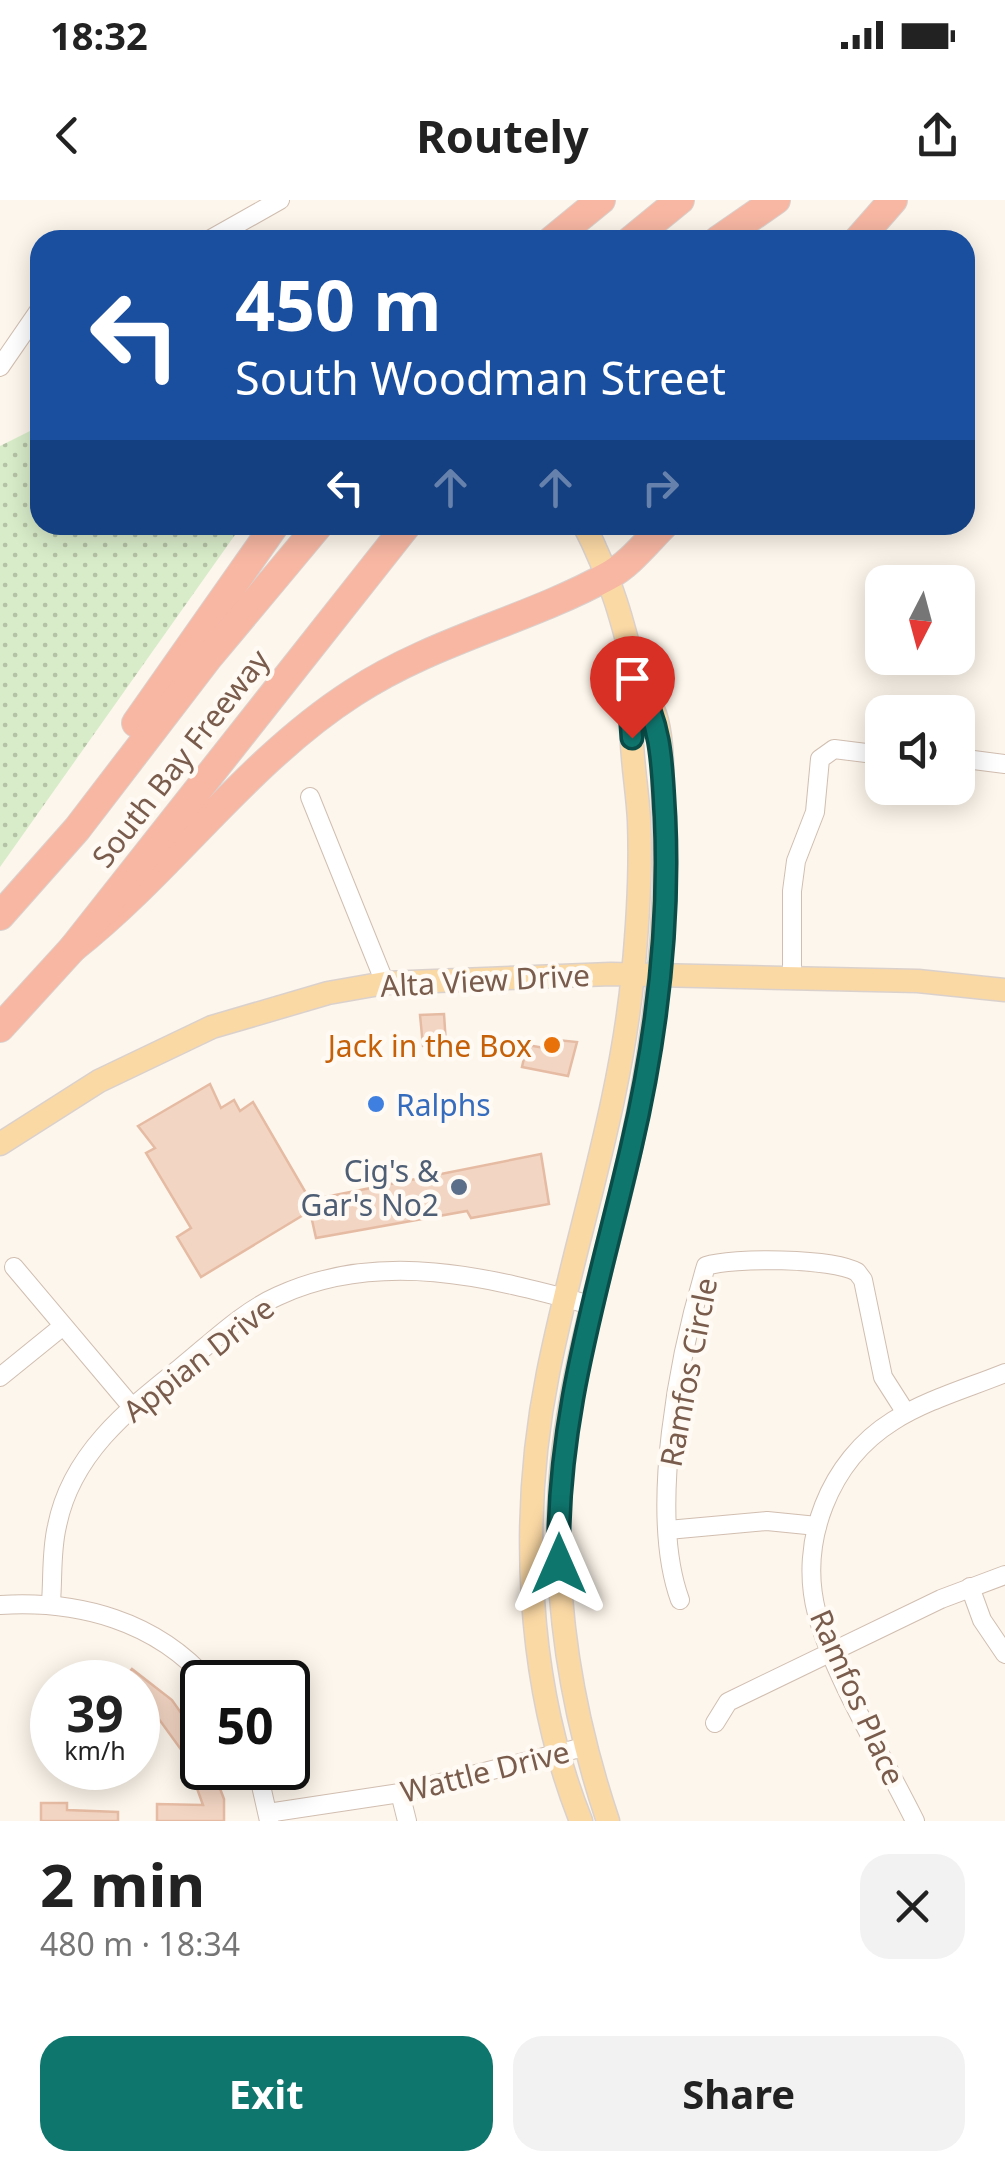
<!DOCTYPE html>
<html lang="en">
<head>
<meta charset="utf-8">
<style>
	body { margin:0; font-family:"Noto Sans",sans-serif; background:#f2f2f2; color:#222; height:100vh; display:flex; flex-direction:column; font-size:38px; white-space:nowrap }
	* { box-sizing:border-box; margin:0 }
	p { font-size:32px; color:#767676 }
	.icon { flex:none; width:55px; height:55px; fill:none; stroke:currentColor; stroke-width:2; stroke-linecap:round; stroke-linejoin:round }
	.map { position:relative; height:1621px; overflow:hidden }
	.side { display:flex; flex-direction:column; background:#fff; flex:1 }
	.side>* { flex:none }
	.guide { position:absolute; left:30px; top:30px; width:945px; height:305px; border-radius:30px; box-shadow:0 5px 25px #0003; background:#1a4fa0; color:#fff; overflow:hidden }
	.needle { width:65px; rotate:186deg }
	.fabs { position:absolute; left:865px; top:365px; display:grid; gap:20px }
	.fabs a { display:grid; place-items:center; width:110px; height:110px; border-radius:20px; background:#fff; box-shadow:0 5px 25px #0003; font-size:50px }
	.speed { position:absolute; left:30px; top:1460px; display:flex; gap:20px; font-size:50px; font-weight:700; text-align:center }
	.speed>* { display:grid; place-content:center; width:130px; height:130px; border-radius:50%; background:#fff; box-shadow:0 5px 25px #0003; line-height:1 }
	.speed small { font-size:25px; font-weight:400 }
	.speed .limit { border:5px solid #111; border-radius:15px; background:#fff; color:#111 }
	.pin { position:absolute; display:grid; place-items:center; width:85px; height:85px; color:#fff; margin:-102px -42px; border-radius:50% 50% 50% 0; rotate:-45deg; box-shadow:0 0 10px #0007 }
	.pin .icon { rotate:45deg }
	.me { position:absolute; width:110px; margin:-55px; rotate:0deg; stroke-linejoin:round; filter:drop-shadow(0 0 8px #0008) }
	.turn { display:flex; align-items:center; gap:35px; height:210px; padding:0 40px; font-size:45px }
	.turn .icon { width:130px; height:130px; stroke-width:2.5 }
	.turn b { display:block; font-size:70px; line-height:85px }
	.lanes { display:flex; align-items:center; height:95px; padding:0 40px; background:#0003; justify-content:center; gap:50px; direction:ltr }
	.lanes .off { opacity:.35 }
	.round { display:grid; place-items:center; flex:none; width:105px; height:105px; border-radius:30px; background:#f2f2f2 }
	.headline { display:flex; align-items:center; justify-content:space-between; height:170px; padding:0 40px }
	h1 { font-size:60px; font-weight:700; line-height:75px }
	.action { display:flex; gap:20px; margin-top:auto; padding:20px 40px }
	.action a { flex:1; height:115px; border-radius:30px; background:#0f766e; color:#fff; font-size:40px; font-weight:700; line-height:115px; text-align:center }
	.action a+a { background:#f2f2f2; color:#222 }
	.status { display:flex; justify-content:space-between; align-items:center; height:70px; padding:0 50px; background:#fff; direction:ltr }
	.status svg { height:28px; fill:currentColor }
	header { display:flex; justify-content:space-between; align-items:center; height:130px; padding:0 40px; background:#fff; font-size:45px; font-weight:700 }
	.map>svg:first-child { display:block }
</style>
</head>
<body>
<div class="status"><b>18:32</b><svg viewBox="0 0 49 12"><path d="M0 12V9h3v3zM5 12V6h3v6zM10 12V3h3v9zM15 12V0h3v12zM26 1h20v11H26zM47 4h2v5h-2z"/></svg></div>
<header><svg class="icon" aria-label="back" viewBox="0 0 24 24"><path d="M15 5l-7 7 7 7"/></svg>Routely<svg class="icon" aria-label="share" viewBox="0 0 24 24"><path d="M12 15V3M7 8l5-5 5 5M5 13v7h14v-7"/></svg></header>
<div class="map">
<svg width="1005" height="1621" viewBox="0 0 1005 1621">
	<defs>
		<pattern id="grass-dots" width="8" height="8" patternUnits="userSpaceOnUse" patternTransform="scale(2.5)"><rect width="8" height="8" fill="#d8ecc9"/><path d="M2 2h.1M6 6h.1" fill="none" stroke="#b4c2a5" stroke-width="1.8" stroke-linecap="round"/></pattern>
	</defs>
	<rect width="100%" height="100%" fill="#fdf6ec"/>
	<path fill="url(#grass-dots)" d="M40 226V325H242L0 667V246Z"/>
	<g fill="#f3d5c3" stroke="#e6bba3" stroke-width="2.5">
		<path d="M444 814 446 844 423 846 420 815Z"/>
		<path d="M557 840 577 842 568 876 522 867 527 845 550 849Z"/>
		<path d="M210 884 221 908 234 900 240 911 253 902 310 1000 541 954 549 1004 471 1018 467 1011 316 1038 310 1011 201 1077 177 1037 191 1028 146 953 155 948 138 926Z"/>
		<path d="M132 1469 172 1500 202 1543V1568H212L224 1599V1621H157V1604L203 1605 185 1555 156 1515 138 1500V1482H121Z"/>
		<path d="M41 1603H67V1610L118 1612V1621H41Z"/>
	</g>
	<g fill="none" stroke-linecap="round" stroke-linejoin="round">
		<g stroke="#d1beb0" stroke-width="20">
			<g id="minor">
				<path d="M209 40 280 0"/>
				<path d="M0 167 40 109"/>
				<path d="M958 558 1005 564"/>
				<path d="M310 597 385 783"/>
				<path d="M792 779V691L796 661 815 612 820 559 834 549 882 555"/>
				<path d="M14 1067 132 1207"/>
				<path d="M0 1177 63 1126"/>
				<path d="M668 1330 767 1321 817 1326"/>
				<path d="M970 1387 982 1420 1005 1454"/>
				<path d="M680 1400C648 1312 679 1154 706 1066 732 1057 833 1058 857 1072L863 1080 883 1177 906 1213"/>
				<path d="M51 1402C53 1377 51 1351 57 1326 71 1255 126 1211 180 1168 211 1143 242 1112 278 1096 380 1049 489 1077 591 1105"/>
				<path d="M0 1405C79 1400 156 1421 209 1482"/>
				<path d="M715 1523 728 1502 941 1399 1005 1375"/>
				<path d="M257 1568 269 1621"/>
				<path d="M400 1593 407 1621"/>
				<path d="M268 1613 400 1593 584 1547"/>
				<path d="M915 1621C886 1562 833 1475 817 1414 798 1342 829 1261 893 1221 926 1200 968 1188 1005 1173"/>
			</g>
		</g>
		<g stroke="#dad1cd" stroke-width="25">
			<g id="major">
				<path d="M584 325C611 377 624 425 637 481 640 493 651 502 655 514 663 538 662 571 663 596 670 725 654 852 624 978 600 1081 567 1181 560 1287 553 1401 572 1514 608 1621"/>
				<path d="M0 944 99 881 212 827 328 793 385 783 611 774 918 781 1005 790"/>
				<path d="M581 1621C526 1484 519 1317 548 1173 575 1038 620 910 633 773 638 722 641 672 639 621 637 576 624 529 638 486"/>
			</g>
		</g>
		<g stroke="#dad1cd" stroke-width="30">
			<g id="highway">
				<path d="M552 40 601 0"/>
				<path d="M631 40 680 0"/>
				<path d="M718 40 776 0"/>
				<path d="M858 40 893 0"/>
				<path d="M136 523 275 325"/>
				<path d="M0 716 77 629 208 458 319 325"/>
				<path d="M73 748C172 670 246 562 353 493 434 440 526 421 608 376 629 365 647 342 664 325"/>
				<path d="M0 828 73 748 407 325"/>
			</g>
		</g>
		<use href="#minor" stroke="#fff" stroke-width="18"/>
		<use href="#major" stroke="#fbd9a5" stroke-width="22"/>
		<use href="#highway" stroke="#f7b7a3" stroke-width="28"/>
	</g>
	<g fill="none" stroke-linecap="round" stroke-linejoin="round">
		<g stroke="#0a4d48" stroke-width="25">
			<path id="route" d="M559 1364C555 1219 599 1087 631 948 656 841 670 728 665 617 662 571 663 526 638 486L630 512 632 538"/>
		</g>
		<use href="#route" stroke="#0f766e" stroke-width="18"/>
	</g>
	<circle fill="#e8710a" stroke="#fffaf3" stroke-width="4" cx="552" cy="845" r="10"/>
	<circle fill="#3f7fe0" stroke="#fffaf3" stroke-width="4" cx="376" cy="904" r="10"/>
	<circle fill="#5c6f8a" stroke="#fffaf3" stroke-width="4" cx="459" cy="987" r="10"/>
	<g text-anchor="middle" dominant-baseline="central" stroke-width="9" stroke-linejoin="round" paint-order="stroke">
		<g font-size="30" fill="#7a5c4d" stroke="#fffaf3">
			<text transform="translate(180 558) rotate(-52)">South Bay Freeway</text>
			<text transform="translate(485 780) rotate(-3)">Alta View Drive</text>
			<text transform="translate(198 1159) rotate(-38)">Appian Drive</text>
			<text transform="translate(688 1172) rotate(-79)">Ramfos Circle</text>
			<text transform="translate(858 1497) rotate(66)">Ramfos Place</text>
			<text transform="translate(485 1571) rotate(-14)">Wattle Drive</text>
		</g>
		<g font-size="30" fill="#c56008" stroke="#fffaf3" text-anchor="end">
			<text x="532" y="845">Jack in the Box</text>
		</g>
		<g font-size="30" fill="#366cbe" stroke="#fffaf3" text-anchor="start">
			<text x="396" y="904">Ralphs</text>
		</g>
		<g font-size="30" fill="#4e5e75" stroke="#fffaf3" text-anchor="end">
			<text x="439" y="970">Cig's &amp;<tspan x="439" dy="34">Gar's No2</tspan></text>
		</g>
	</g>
</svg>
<div class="fabs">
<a><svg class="needle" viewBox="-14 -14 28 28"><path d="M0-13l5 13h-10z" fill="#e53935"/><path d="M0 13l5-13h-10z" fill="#767676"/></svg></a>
<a><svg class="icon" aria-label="sound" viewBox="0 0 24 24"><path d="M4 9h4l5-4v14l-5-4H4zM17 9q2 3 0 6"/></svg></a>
</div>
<div class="speed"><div>39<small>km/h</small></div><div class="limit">50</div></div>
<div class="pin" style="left:632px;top:538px;background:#d93025"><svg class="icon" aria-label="arrive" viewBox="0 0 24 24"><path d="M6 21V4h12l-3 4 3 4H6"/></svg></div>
<svg class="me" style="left:559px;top:1364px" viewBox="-20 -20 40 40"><path d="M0-17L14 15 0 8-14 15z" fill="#0f766e" stroke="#fff" stroke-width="4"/></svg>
<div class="guide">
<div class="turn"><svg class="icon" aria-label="left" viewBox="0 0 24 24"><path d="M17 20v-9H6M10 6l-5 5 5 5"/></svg><div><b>450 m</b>South Woodman Street</div></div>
<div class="lanes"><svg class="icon" aria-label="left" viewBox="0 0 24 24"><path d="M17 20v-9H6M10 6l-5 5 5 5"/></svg><svg class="icon off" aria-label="ahead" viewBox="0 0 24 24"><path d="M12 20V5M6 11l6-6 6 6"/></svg><svg class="icon off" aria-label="ahead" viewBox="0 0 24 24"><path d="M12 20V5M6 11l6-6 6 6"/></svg><svg class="icon off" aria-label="right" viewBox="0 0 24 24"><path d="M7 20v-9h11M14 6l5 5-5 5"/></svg></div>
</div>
</div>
<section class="side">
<div class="headline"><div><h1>2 min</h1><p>480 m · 18:34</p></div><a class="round"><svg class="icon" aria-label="close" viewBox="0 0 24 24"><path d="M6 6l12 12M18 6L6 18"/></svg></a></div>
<div class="action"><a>Exit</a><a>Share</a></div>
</section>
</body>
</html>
